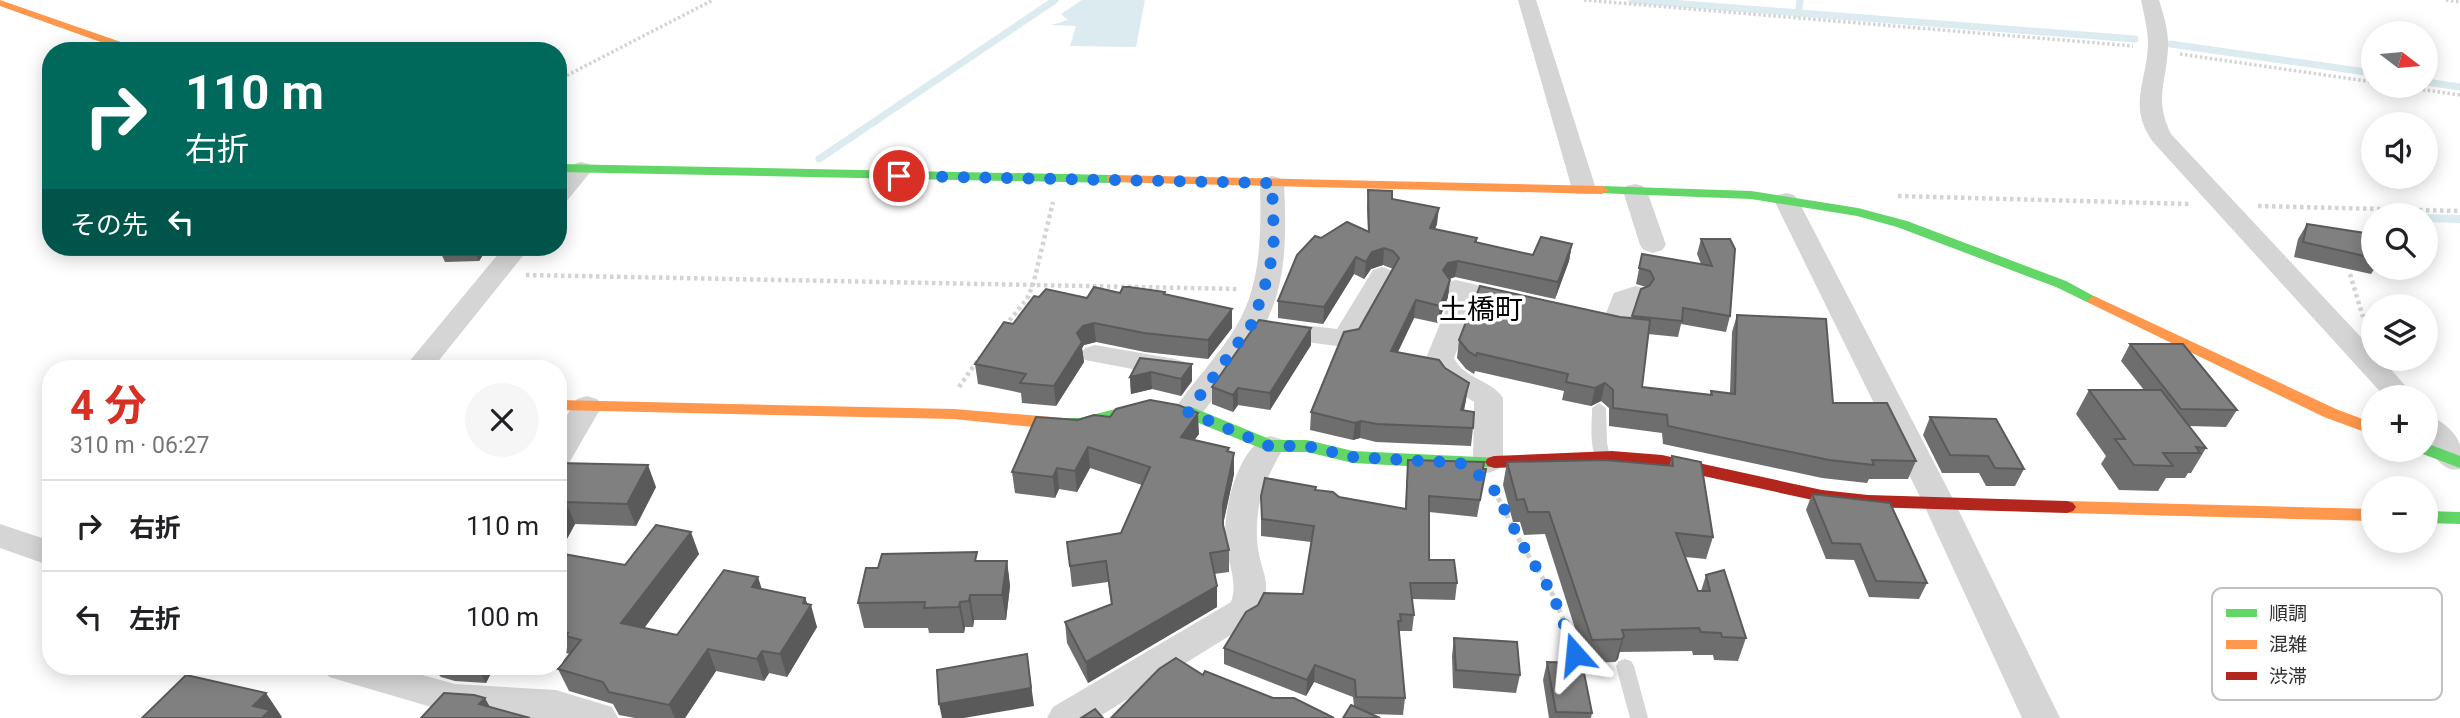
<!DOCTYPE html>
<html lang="ja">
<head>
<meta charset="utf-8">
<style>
	body { margin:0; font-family:Roboto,"Noto Sans JP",sans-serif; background:#f6f6f6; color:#202124; height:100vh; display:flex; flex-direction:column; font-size:26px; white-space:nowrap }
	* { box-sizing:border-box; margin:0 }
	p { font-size:23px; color:#757577 }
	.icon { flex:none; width:38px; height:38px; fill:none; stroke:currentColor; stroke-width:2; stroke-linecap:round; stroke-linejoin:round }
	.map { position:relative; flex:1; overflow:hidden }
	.sheet { position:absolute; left:42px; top:360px; width:525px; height:315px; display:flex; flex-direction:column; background:#fff; border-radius:28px; box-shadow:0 4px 18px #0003 }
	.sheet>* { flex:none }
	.hud { position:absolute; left:42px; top:42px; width:525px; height:214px; border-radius:28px; box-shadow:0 4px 18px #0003; background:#00695c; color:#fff; overflow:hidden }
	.needle { width:46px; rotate:106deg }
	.controls { position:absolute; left:2361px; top:21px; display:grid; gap:14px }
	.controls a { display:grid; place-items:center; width:77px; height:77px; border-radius:50%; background:#fff; box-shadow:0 4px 18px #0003; font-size:35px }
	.pin { position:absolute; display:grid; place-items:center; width:60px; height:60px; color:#fff; margin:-30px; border:4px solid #fff; border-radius:50%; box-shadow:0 2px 7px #0007 }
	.me { position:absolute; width:77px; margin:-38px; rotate:342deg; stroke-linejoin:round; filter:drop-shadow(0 0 5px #0008) }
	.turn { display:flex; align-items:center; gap:24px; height:147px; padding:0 28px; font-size:32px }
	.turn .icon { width:91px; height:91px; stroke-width:2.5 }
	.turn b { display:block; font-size:49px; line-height:60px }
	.then { display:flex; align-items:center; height:66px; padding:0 28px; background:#0003; gap:14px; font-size:26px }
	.round { display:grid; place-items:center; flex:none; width:74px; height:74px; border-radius:37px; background:#f6f6f6 }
	.headline { display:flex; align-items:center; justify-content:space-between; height:119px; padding:0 28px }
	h1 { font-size:42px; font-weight:700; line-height:52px; color:#d93025 }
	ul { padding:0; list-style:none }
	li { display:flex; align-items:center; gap:21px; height:91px; padding:0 28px; border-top:2px solid #e0e0e0 }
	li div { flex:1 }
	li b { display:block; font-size:26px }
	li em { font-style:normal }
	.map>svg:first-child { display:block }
</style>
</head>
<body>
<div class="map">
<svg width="2460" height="718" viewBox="0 0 2460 718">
	<rect width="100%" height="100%" fill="#fff"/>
	<path fill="#dbebf0" d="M1082 0H1145L1136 47 1070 46 1076 26 1051 25 1068 20 1061 14Z"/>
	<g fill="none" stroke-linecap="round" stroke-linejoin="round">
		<g stroke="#dbebf0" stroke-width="7">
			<path d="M1632 0 2135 39"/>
			<path d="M1798 14 1800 0"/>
			<path d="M2170 44 2373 73"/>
			<path d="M2426 82 2460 87"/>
			<path d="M819 159 1055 0"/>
		</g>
		<path stroke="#dbebf0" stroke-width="8" d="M2426 218 2460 219"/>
		<g stroke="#d4d4d4" stroke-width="3.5" stroke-dasharray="2.5 2.5" stroke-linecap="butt">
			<path d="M1584 0 2133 46"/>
			<path d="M2446 0 2460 2"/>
			<path d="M2180 54 2373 82"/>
			<path d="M558 80 713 0"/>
			<path d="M2398 86 2460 95"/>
		</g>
		<g stroke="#d4d4d4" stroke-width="4.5" stroke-dasharray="3.5 3.5" stroke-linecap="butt">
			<path d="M1898 196 2190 204"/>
			<path d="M2258 206 2460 211"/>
			<path d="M2350 274 2363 317"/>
			<path d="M526 275 1238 289"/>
			<path d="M1005 326 1027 299 1033 285 1053 202"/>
			<path d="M959 387 980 357"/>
		</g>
		<path stroke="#d4d4d4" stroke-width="5" stroke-dasharray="4.5 4.5" stroke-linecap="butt" d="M1494 490 1522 545 1553 595 1569 633 1579 667"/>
		<g fill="#d5d5d5" fill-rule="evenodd">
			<path d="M1599 403 1606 408 1607 443 1610 457 1607 461H1597C1589 445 1592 425 1592 408Z"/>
			<path d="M1625 659 1631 661 1634 666 1648 718H1630L1616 666 1619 661Z"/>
		</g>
		<g fill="#d5d5d5" fill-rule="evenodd">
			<path d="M1518 0H1536L1596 189 1592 194H1576L1572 189Z"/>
			<path d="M2141 0H2159C2164 16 2169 32 2168 49 2166 84 2154 99 2171 134L2373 350V359H2382L2415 397H2385L2153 142C2127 105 2147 83 2148 44 2148 29 2144 15 2141 0Z"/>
			<path d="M581 162 589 164 593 169 566 202 558 204C558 186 560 167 581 162Z"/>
			<path d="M1272 176 1280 178 1284 183C1286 231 1288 282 1264 326 1246 358 1220 389 1198 419L1188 422 1178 419 1173 412C1192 382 1219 356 1237 325 1262 282 1261 231 1260 183L1264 178Z"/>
			<path d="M1635 184 1643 186 1647 191 1666 245 1662 250 1653 253 1644 250 1640 245 1623 191 1627 186Z"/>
			<path d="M1786 193 1794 195 1798 200 1955 503 2060 718H2022L1923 503 1774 200 1778 195Z"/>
			<path d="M504 247H530L432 369H403Z"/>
			<path d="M1382 267 1391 270 1395 275 1355 345 1345 347 1275 338 1265 336 1261 330 1265 324 1275 322 1337 329 1373 270Z"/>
			<path d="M1456 280 1524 296 1528 302 1524 308 1515 310 1476 301 1454 358C1464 379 1492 380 1503 398V462L1499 469 1488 473 1477 469 1473 462 1474 402 1444 383 1426 358 1452 295 1447 294 1443 288 1447 282Z"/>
			<path d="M1635 286 1644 288 1648 294 1644 300 1635 303 1627 330C1611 334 1595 328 1579 324L1576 318 1579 312 1589 310 1606 313 1614 293Z"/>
			<path d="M1095 345 1175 359 1185 362 1189 368 1185 374 1175 377 1085 360 1081 354 1085 348Z"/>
			<path d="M587 396 597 399 602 406 569 463 558 466V430L577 399Z"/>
			<path d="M2426 414C2438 418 2456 431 2460 445 2460 452 2460 462 2460 469 2444 473 2433 456 2427 443 2423 436 2425 421 2426 414Z"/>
			<path d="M1270 436 1281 439 1285 446C1267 475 1255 502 1257 538 1259 577 1278 580 1255 620L1097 718H1047L1053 707 1231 602C1239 580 1226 560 1225 538 1224 508 1238 445 1270 436Z"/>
			<path d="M0 524 51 541V566L0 548Z"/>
			<path d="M324 667H393L455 684 556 690 612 707 618 718H521L455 714 329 677Z"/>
		</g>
		<g fill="#63d668" fill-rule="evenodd">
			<path d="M558 164 1112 175 1119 179 1112 183 558 172Z"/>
			<path d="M1602 186 1751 191 1858 208 1907 221 2066 281 2101 300 2094 304 2089 303 2056 287 1897 227 1857 216 1751 199 1597 193V187Z"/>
			<path d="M1151 400 1194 408 1272 440H1307L1353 451 1500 458 1503 462 1500 466 1460 469 1353 463 1307 452H1270L1184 417 1151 410 1080 430H1064L1056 424 1064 418H1080Z"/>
			<path d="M2426 443 2460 456V468L2420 453 2418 450H2426Z"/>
			<path d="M2426 511 2460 512V524L2426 523Z"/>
		</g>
		<g fill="#ff974d" fill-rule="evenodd">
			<path d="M0 0 141 49 143 51H126L0 6Z"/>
			<path d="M1112 175 1602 186 1609 190 1602 194 1107 182V176Z"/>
			<path d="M2094 296 2336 409 2373 423V435L2324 417 2089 303 2087 300Z"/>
			<path d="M558 400 954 409 1064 418 1072 424 1064 430 954 419 558 410Z"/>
			<path d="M2067 501 2373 509V521L2067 513 2061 511 2058 507 2061 503Z"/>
		</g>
		<path fill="#b3261e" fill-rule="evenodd" d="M1612 451 1662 455 1822 490 1868 495 2067 501 2073 503 2076 507 2073 511 2067 513 1868 507 1822 502 1662 467 1612 463 1494 468 1488 466 1485 462 1488 458 1494 456Z"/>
	</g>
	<g fill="#6e6e6e">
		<path d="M1368 190 1392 199 1437 224 1435 229 1477 238V243L1533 255 1572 244 1569 261 1555 299 1455 277 1450 279 1448 297 1438 323 1414 318 1398 352 1466 400 1464 411 1473 428 1471 446 1376 442 1360 438 1353 440 1310 430 1311 412 1393 269 1383 265 1371 269 1364 279 1354 274 1323 324 1278 318V301L1368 232 1367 207Z"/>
		<path d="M2307 224 2373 237V268H2375L2371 274 2294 257 2298 239Z"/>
		<path d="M1701 239 1730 316 1726 332 1681 324 1678 337 1648 334 1642 387 1710 395 1711 391 1730 393 1732 332 1737 315 1833 403 1916 461 1908 479H1869L1867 483 1822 478 1663 444 1662 433 1609 426V408L1601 401 1591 406 1562 400 1564 391 1475 371 1474 374 1466 369 1457 358 1459 340 1620 317 1632 318 1641 289 1646 287 1636 284 1642 254 1701 264 1697 254Z"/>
		<path d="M438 247H488L479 261 445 262Z"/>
		<path d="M1120 293 1165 294 1232 309V328L1208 359 1145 352 1096 342 1084 345 1082 348 1084 362 1056 406 1022 403 1021 393 978 384 975 364 1039 297 1087 298Z"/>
		<path d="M1311 328V345L1270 410 1238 405 1233 412 1212 404V387Z"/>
		<path d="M2130 344 2237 410 2226 427 2189 426 2206 448 2191 473H2188L2185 478H2166L2158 491 2119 490 2101 464 2106 456 2076 414 2089 390H2144L2121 361Z"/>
		<path d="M1140 358 1192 381 1181 396 1152 389 1131 394 1130 377Z"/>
		<path d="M1110 417 1199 434 1194 440 1234 453V474L1223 523 1229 550V572L1214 574 1217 607 1088 683 1067 643 1065 622 1111 604 1108 582 1072 587 1067 542 1121 533 1142 485 1090 468 1077 492 1059 489 1055 498 1015 493 1012 472 1078 420Z"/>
		<path d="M1930 417 2024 469 2015 486H1986L1979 473H1942L1923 435Z"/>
		<path d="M1672 456 1713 537 1706 559 1685 557 1698 591H1701L1706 575 1746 638 1738 661 1714 660 1713 655H1693L1692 651 1619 652 1618 659 1615 662 1586 663 1545 534 1524 535 1520 522H1513L1503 485 1507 462 1669 466Z"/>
		<path d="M1408 460 1483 485 1477 517 1429 512V560L1457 583 1455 600 1412 599 1414 615 1412 631H1400L1399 636 1405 698 1403 715 1371 714 1354 706 1353 697 1314 682 1306 696 1224 664V648L1303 594 1311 542 1261 536V496L1316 490 1339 497 1405 509Z"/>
		<path d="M558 463 656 487 636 526 575 524 559 554 625 565 699 554 644 628 677 635 762 589 805 598 817 627 787 677 769 673 764 681 716 671 685 718H635L619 715 613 704 569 691 558 669 570 654 558 651Z"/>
		<path d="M1812 494 1927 583 1919 599 1869 597 1854 560 1826 559 1806 510Z"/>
		<path d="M978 561H1007L1010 586 1006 620H974L973 627H965L964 633H929L928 628H864L858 603Z"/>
		<path d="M1454 638 1520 675 1516 693 1453 688 1452 656Z"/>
		<path d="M1547 662 1592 713 1591 718H1549L1543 680Z"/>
		<path d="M402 667H503L498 675H490L486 683 455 681 441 677 439 675 436 674 433 669H411Z"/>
	</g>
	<g fill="#5a5a5a">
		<path d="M1439 208 1437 224 1428 245 1430 228Z"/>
		<path d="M1572 244 1569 261 1555 299 1558 282Z"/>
		<path d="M473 247H488L479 261Z"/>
		<path d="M1384 248 1383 265 1371 269 1364 279 1366 262 1372 252Z"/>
		<path d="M1356 257 1354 274 1323 324 1324 307Z"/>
		<path d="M1458 261 1455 277 1446 279 1443 270 1448 263Z"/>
		<path d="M1450 280 1448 297 1438 323 1440 306Z"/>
		<path d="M1416 300 1414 318 1390 368 1391 351Z"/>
		<path d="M1232 309V328L1208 359V340Z"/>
		<path d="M1094 323 1096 342 1084 345 1082 348 1084 362 1056 406 1054 386 1077 333 1083 326Z"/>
		<path d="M1311 328V345L1270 410V393Z"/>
		<path d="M1192 364V381L1181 396V379Z"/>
		<path d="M1151 372 1152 389 1131 394 1130 377Z"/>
		<path d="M1469 383 1466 400 1459 428 1461 410Z"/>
		<path d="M1605 383 1601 401 1591 406 1595 388Z"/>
		<path d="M1238 388V405L1233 412V395Z"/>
		<path d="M1198 413 1199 434 1181 458V437Z"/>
		<path d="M1361 421 1360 438 1353 440 1355 423Z"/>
		<path d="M1088 447 1090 468 1077 492 1075 471Z"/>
		<path d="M1234 453V474L1223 525V504Z"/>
		<path d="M648 465 656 487 636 526 627 504Z"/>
		<path d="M1057 468 1059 489 1055 498 1053 477Z"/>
		<path d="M566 502 575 524 558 555V515Z"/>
		<path d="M691 532 699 554 631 646 621 623Z"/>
		<path d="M1007 561 1010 586 1006 620 1002 595Z"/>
		<path d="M758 577 765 599 752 587Z"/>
		<path d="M1217 586V607L1088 683 1086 662Z"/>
		<path d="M970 595 974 620 973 627 969 601Z"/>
		<path d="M805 598 809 608 811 605 817 627 787 677 780 654Z"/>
		<path d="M960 602 965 627 964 633 959 607Z"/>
		<path d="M1624 636 1618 659 1615 662 1622 639Z"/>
		<path d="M708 649 716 671 685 718H675L669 705Z"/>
		<path d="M762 651 769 673 764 681 757 659Z"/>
		<path d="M1027 654 1034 706 964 718H942L939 704Z"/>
		<path d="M1315 665 1314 682 1306 696 1307 680Z"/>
		<path d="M477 667H486L490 675 486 683Z"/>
		<path d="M494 667H503L498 675Z"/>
		<path d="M266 693 282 717 281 718H261L253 706Z"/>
		<path d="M485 698 496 718 479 704Z"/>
	</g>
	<g fill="#808080" stroke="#5a5a5a" stroke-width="2">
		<path d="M1368 190 1392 191V199L1439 208 1430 228 1477 238 1475 242 1533 255 1541 237 1572 244 1558 282 1458 261 1448 263 1443 270 1450 280 1440 306 1416 300 1391 351 1439 360 1445 368 1469 383 1461 410 1474 412 1473 428 1377 424 1361 421 1355 423 1311 412 1344 332 1359 329 1399 258 1393 251 1384 248 1372 252 1366 262 1356 257 1324 307 1278 301 1297 255 1315 236 1321 238 1347 222 1369 232Z"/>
		<path d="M2307 224 2371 234 2373 237V258L2303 242Z"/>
		<path d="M1701 239H1730L1735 249 1730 316 1683 308 1682 321 1632 316 1641 289 1649 286 1654 279 1650 271 1639 268 1642 254 1712 266Z"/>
		<path d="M1480 286 1620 317 1650 320 1642 387 1712 395 1711 391 1735 394 1737 315 1826 319 1833 403H1887L1916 461 1872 460 1874 465 1829 460 1668 426 1667 415 1613 408V390L1605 383 1595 388 1566 382 1568 374 1477 353 1476 356 1468 351 1459 340Z"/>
		<path d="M1094 287 1120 293 1123 287H1129L1165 292 1164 294 1232 309 1208 340 1144 333 1094 323 1083 326 1077 333 1082 342 1054 386 1020 383 1026 374 975 364 1004 322 1013 324 1034 296 1039 297 1046 289 1087 298Z"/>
		<path d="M1259 320 1311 328 1270 393 1238 388 1233 395 1212 387Z"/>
		<path d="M2130 344H2183L2237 410 2181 409Z"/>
		<path d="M1140 358 1192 364 1181 379 1151 372 1130 377Z"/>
		<path d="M2089 390H2161L2206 448 2196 447 2200 453H2163L2173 466 2134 465 2115 439H2125Z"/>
		<path d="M1150 400 1178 405 1198 413 1181 437 1229 448 1227 451 1234 453 1223 504V525L1229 550 1210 553 1217 586 1086 662 1065 622 1112 604 1106 561 1070 566 1067 542 1121 533 1150 467 1088 447 1075 471 1057 468 1053 477 1012 472 1036 417 1078 420 1094 415 1110 417 1116 409Z"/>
		<path d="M1930 417 1996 419 2024 469 1995 468 1988 456 1950 455Z"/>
		<path d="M1672 456 1701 462 1713 537 1676 533 1698 591H1710L1706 575 1724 570 1746 638 1722 637 1721 633 1701 632 1699 628 1622 630 1624 636 1622 639 1592 640 1549 512H1528L1524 499 1517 500 1507 462 1605 460 1673 466Z"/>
		<path d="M1408 460 1484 462 1483 469H1486L1480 500 1429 496V560H1454L1457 583H1410L1414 615 1400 614 1401 621H1398L1405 698 1356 697 1355 680 1315 665 1307 680 1224 648 1246 612 1258 605 1264 593 1303 594 1314 526 1262 519 1261 496 1265 478 1316 487 1315 490 1333 492 1339 497 1406 509Z"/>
		<path d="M558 463 648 465 627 504 566 502 558 515Z"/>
		<path d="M1812 494 1890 503 1927 583 1876 581 1860 544 1832 543Z"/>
		<path d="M656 525 691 532 621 623 677 635 724 570 758 577 752 587 805 598 803 603 811 605 780 654 762 651 757 659 708 649 669 705 609 692 603 682 558 669 581 640 566 636 568 633 558 631V553L625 565Z"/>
		<path d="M977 552 975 561H1007L1002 595H970L969 601 960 602 959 607 924 608 925 602 858 603 866 568H878L882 554Z"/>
		<path d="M1454 638 1517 642 1520 675 1456 670Z"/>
		<path d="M1027 654 1031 688 939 704 937 670Z"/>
		<path d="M1176 658 1203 675 1205 671 1273 698H1294L1334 718H1111L1159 669Z"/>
		<path d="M1547 662 1582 663 1592 713 1556 712Z"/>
		<path d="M186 675 266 693 253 706 270 710 263 717 265 718H142Z"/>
		<path d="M444 693 474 695 485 698 479 704 530 718H421Z"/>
		<path d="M1351 705 1380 718H1343Z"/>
		<path d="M1095 709 1103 718H1081Z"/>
	</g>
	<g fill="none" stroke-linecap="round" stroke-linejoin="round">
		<path stroke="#1a73e8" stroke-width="12" stroke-dasharray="0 21.6" d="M899 176 1272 183 1274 239 1270 267 1262 296 1251 325 1188 412 1269 446H1307L1353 457 1460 463 1480 476 1495 491 1522 544 1553 595 1575 654"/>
	</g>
	<g text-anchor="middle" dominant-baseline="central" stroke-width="7" stroke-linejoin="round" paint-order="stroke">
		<g font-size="28" fill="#000" stroke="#fff">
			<text x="1481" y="309">土橋町</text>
		</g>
	</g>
	<rect x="2212" y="588" width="230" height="112" rx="10" fill="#fff" stroke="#c1c1c1" stroke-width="2"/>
	<rect x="2226" y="609" width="31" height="8" fill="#63d668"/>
	<rect x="2226" y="640" width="31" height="9" fill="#ff974d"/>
	<rect x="2226" y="672" width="31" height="8" fill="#b3261e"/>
	<g font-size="19" fill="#313131">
		<text x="2269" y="620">順調</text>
		<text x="2269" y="651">混雑</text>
		<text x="2269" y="683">渋滞</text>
	</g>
</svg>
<div class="controls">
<a><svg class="needle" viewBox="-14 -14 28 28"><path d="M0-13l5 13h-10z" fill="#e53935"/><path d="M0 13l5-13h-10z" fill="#757577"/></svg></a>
<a><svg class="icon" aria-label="sound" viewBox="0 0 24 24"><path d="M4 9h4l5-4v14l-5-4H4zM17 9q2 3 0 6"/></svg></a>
<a><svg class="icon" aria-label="search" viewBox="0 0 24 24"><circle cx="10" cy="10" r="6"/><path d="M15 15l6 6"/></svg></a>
<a><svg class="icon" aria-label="layers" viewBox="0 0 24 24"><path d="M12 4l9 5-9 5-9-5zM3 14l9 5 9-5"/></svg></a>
<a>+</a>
<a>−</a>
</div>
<div class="pin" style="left:899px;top:176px;background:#d93025"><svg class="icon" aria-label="arrive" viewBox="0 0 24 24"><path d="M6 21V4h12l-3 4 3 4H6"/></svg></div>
<svg class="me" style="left:1575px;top:654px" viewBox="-20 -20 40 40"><path d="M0-17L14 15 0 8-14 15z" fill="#1a73e8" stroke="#fff" stroke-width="4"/></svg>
<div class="hud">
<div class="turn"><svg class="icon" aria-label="right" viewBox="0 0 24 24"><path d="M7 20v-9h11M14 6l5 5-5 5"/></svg><div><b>110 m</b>右折</div></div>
<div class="then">その先<svg class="icon" aria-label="left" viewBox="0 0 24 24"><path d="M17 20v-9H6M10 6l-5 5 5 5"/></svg></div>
</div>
<section class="sheet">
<div class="headline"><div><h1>4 分</h1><p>310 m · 06:27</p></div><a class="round"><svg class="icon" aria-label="close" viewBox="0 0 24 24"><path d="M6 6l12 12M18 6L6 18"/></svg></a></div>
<ul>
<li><svg class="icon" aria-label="right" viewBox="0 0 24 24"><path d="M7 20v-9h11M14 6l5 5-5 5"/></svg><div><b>右折</b></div><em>110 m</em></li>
<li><svg class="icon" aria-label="left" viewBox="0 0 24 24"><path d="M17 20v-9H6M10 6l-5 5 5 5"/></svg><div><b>左折</b></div><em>100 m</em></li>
</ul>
</section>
</div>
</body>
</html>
